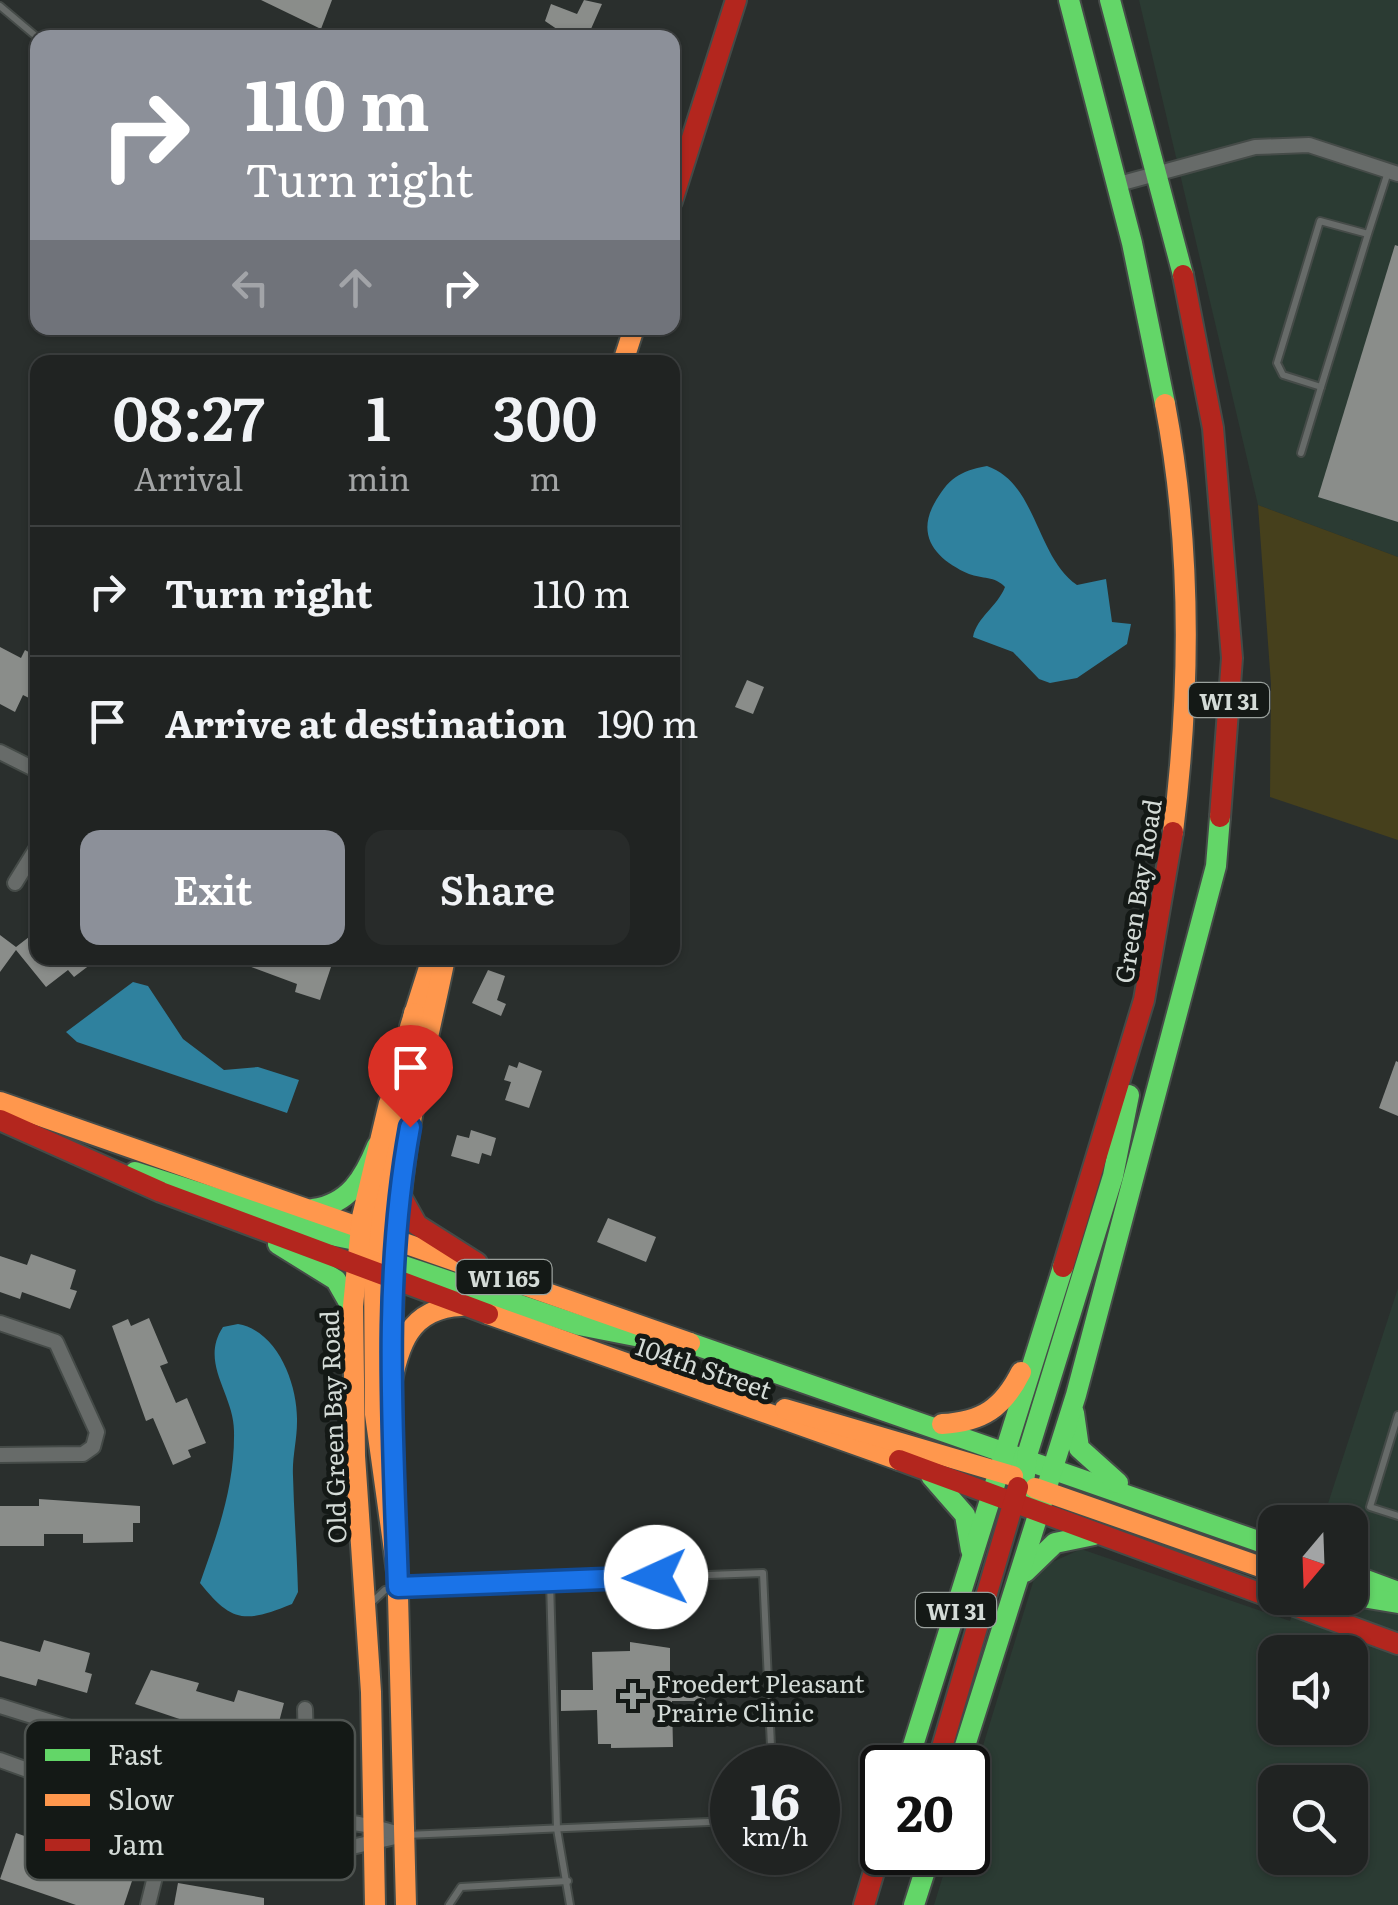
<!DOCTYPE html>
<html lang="en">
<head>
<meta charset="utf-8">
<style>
	body { margin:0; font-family:Literata,serif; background:#282b2a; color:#f1f3f6; height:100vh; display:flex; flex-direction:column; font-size:38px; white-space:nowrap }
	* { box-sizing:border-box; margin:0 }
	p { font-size:32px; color:#a2a4a5 }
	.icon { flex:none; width:55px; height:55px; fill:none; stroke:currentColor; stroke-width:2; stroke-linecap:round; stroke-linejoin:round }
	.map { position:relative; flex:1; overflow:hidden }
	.sheet { position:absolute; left:30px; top:355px; width:650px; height:610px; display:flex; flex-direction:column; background:#202322; border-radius:20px; box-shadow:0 2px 8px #0004,0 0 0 2px #3d4040 }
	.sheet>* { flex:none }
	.guide { position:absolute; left:30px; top:30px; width:650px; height:305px; border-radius:20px; box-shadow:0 2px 8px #0004,0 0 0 2px #3d4040; background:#8c9099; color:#fff; overflow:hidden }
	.needle { width:65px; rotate:199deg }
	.controls { position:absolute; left:1258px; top:1505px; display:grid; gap:20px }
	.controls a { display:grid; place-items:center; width:110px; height:110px; border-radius:20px; background:#202322; box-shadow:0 2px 8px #0004,0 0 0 2px #3d4040; font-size:50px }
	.speed { position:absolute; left:710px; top:1745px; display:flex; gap:20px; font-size:50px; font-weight:700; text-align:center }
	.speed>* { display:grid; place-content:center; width:130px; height:130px; border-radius:50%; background:#202322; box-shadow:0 2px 8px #0004,0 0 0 2px #3d4040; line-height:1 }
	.speed small { font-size:25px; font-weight:400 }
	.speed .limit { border:5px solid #111; border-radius:15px; background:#fff; color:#111 }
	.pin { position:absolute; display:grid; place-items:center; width:85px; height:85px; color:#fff; margin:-102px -42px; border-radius:50% 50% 50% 0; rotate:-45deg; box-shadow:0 0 10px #0007 }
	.pin .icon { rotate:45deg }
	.me { position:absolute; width:110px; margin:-55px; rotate:268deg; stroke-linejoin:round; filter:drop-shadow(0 0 8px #0008) }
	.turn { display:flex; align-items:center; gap:35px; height:210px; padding:0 50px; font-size:45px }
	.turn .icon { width:130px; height:130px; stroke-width:2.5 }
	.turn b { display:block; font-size:70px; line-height:85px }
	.lanes { display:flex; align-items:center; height:95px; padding:0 50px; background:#0003; justify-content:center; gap:50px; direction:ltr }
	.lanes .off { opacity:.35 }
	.eta { display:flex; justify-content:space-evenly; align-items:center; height:170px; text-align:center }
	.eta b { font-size:60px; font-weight:600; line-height:70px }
	.button { display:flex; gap:20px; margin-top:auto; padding:20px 50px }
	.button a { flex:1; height:115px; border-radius:20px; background:#8c9099; color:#fff; font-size:40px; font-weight:600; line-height:115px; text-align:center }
	.button a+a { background:#282b2a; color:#f1f3f6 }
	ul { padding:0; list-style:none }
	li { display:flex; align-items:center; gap:30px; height:130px; padding:0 50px; border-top:2px solid #3d4040 }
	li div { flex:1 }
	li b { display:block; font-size:38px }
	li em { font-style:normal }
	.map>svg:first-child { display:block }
</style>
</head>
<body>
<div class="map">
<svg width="1398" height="1905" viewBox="0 0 1398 1905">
	<rect width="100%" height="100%" fill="#2a2f2d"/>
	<g fill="#2b3b33" fill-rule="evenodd">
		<path d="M1139 0H1398V557L1258 505Z"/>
		<path d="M1398 1288V1905H934L950 1853 968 1852V1795L1037 1569 1081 1549 1290 1621 1298 1598H1350V1522H1322ZM1275 1652H1350V1728H1275ZM1275 1782H1350V1858H1275Z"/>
	</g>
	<path fill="#46401c" d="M1258 505 1398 557V840L1270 797 1271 684Z"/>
	<g fill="#2f819e">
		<path d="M987 466C1037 483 1036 557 1077 585L1106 579 1112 622 1131 624 1127 644 1077 678 1050 683 1039 679 1013 652 973 637C977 617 997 607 1005 587 995 576 982 579 969 574 937 560 916 537 934 504 948 479 959 471 987 466Z"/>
		<path d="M133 982 148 986 183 1039 224 1070 258 1067 299 1080 287 1113 77 1042 66 1032Z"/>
		<path d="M238 1324C278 1331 298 1385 297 1422 297 1440 292 1458 293 1476 294 1515 297 1553 298 1592L292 1604C245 1623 232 1623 200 1583 218 1532 235 1486 234 1431 234 1394 199 1363 223 1327Z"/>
	</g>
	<g fill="#8a8d8a">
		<path d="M261 0H332L321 29Z"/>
		<path d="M584 0 602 4 587 38H570L545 21 551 4 577 14Z"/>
		<path d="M1395 245 1398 246V522L1318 497Z"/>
		<path d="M0 647 21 658 25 650 38 657V685L31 699 23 695 15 712 0 704Z"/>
		<path d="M747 680 764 687 753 714 735 707Z"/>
		<path d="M38 930V958H99L74 977 68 970 46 987 16 950 0 972V935L16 947Z"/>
		<path d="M227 958H322L333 961 320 1000 295 992 297 984Z"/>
		<path d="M488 970 505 976 497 1000 506 1004 501 1016 472 1003Z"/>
		<path d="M1396 1061 1398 1062V1116L1379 1108Z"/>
		<path d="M519 1062 542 1071 529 1108 505 1100 511 1082 504 1080 509 1065 517 1068Z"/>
		<path d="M471 1130 496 1138 491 1156 482 1153 479 1164 451 1156 457 1135 469 1138Z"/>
		<path d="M608 1218 656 1237 646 1262 597 1242Z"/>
		<path d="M31 1254 76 1270 70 1289 77 1291 70 1309 22 1292 20 1299 0 1292V1256L27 1265Z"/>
		<path d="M149 1318 168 1363 160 1366 176 1403 187 1398 206 1443 188 1450 191 1457 173 1465 153 1418 146 1421 112 1326 128 1319 131 1326Z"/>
		<path d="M39 1499 140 1506V1523H133V1542L83 1543V1534H44V1546H0V1506H39Z"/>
		<path d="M44 1640 90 1653 85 1672 92 1674 87 1693 38 1679 36 1686 0 1676V1641L40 1652Z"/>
		<path d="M630 1642 670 1648V1680H705V1701H672L673 1747 611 1748V1744H598L597 1710 561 1711V1690H593L592 1652 630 1651Z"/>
		<path d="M151 1670 199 1683 196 1691 234 1702 238 1690 284 1703 279 1722 286 1724 281 1742 232 1729 230 1736 135 1704Z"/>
		<path d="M16 1833 134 1875 124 1905H76L0 1879Z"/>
		<path d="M178 1883 264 1898V1905H174Z"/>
	</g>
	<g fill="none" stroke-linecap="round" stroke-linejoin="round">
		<g stroke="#454b48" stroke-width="10">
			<g id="lane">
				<path d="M0 6 38 38"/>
				<path d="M1368 234 1321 387 1283 375 1277 363 1320 221 1368 234 1388 172"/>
				<path d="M1301 453 1321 387"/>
				<path d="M1398 1415 1370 1507 1398 1516"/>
				<path d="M550 1581 557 1829 570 1905"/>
				<path d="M371 1603 385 1590 409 1586 763 1573 772 1768"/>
				<path d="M406 1835 732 1821"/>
				<path d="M449 1905 461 1887 568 1881"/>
			</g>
		</g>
		<g stroke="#454b48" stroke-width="18">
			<g id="street">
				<path d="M1115 185 1255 147 1309 145 1398 174"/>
				<path d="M0 752 38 771"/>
				<path d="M15 883 38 846"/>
				<path d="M0 1323 56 1342 97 1432 93 1447 83 1454 0 1455"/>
				<path d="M0 1706 176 1761 288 1771C307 1752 306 1735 305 1709"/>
				<path d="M0 1760 188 1828 285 1837 343 1849 404 1835"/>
				<path d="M285 1837C324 1812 362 1823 403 1835"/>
				<path d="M148 1905 168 1824 176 1761"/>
			</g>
		</g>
		<g stroke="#454b48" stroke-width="24">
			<g id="fast">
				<path d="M1069 0 1132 243 1165 404"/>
				<path d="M1110 0 1183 275"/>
				<path d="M135 1172 331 1235 370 1243"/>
				<path d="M313 1209C349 1204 364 1178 377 1146"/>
				<path d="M278 1244 336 1280 352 1308"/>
				<path d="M383 1259 579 1325 676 1344"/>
				<path d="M690 1343 1275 1547"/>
				<path d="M1074 1413 1079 1448 1118 1483"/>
				<path d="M931 1476 965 1515 971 1550"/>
				<path d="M1039 1511 1023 1489 1028 1452 1113 1176 1129 1095"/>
				<path d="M1025 1572 1055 1543 1094 1535"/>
				<path d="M1350 1574 1398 1592"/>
				<path d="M1350 1595 1398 1603"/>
				<path d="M906 1768 1063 1267"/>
				<path d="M958 1768 1076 1395 1216 866 1220 817"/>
				<path d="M914 1905 931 1852"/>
			</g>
		</g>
		<g stroke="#454b48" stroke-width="24">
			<g id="slow">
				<path d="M623 362 634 328"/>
				<path d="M1165 404C1192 546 1191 688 1173 832"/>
				<path d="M410 1027 432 958"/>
				<path d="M0 1102 690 1343"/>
				<path d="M360 1226 374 1257 375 1414 397 1572"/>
				<path d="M377 1246 380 1204 414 1013"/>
				<path d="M488 1314 899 1460"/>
				<path d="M390 1391C398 1346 409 1308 461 1306"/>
				<path d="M785 1409 1013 1476"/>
				<path d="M942 1424C982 1422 1003 1408 1021 1372"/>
				<path d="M1035 1488 1275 1572"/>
				<path d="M395 1503C390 1386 390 1269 406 1153 415 1087 432 1023 445 958"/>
				<path d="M397 1557 406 1905"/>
				<path d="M375 1905 371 1692 355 1456 353 1306 362 1217 389 1103"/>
			</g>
		</g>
		<g stroke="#454b48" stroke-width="24">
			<g id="jam">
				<path d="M672 201 736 0"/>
				<path d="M1183 275 1213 428 1232 658 1220 817"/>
				<path d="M0 1120 161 1192 488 1314"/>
				<path d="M403 1200 417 1225 477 1263"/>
				<path d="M1063 1267 1144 1000 1173 832"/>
				<path d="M899 1460 1398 1644"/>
				<path d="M936 1768 1018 1487"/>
				<path d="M864 1905 882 1845"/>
			</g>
		</g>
		<use href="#lane" stroke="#676b69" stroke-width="6"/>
		<use href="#street" stroke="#676b69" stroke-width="14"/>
		<use href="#fast" stroke="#63d668" stroke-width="20"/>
		<use href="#slow" stroke="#ff974d" stroke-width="20"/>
		<use href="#jam" stroke="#b3261e" stroke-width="20"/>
	</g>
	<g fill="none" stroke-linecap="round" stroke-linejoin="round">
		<g stroke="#114b97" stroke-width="25">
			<path id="route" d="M410 1127C382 1280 393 1433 398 1587L656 1577"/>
		</g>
		<use href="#route" stroke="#1a73e8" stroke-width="18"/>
	</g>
	<path fill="#989f9c" stroke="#141916" stroke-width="4" d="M628 1681h10v10h10v10h-10v10h-10v-10h-10v-10h10z"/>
	<g text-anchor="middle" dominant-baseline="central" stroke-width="10" stroke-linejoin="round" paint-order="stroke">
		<g fill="#141916" stroke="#9aa19d" stroke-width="2.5">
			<rect x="1189" y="683" width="80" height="34" rx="8"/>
			<rect x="456.5" y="1260" width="95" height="34" rx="8"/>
			<rect x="916" y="1593" width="80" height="34" rx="8"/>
		</g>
		<g font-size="22" font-weight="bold" fill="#d4dbd7">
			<text x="1229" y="700">WI 31</text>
			<text x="504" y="1277">WI 165</text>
			<text x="956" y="1610">WI 31</text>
		</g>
		<g font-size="25" fill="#d4dbd7" stroke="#141916">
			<text transform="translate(1137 891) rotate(-81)">Green Bay Road</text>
			<text transform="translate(704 1367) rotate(19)">104th Street</text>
			<text transform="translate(332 1427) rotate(-92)">Old Green Bay Road</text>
		</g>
		<g font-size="25" fill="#d4dbd7" stroke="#141916" text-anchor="start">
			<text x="656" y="1682">Froedert Pleasant<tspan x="656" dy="29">Prairie Clinic</tspan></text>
		</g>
	</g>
	<rect x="25" y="1720" width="330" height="160" rx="15" fill="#141916" stroke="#4e5350" stroke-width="2.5"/>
	<rect x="45" y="1749" width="45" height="12" fill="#63d668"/>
	<rect x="45" y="1794" width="45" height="12" fill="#ff974d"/>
	<rect x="45" y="1839" width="45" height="12" fill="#b3261e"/>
	<g font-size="28" fill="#d4dbd7">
		<text x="108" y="1765">Fast</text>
		<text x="108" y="1810">Slow</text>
		<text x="108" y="1855">Jam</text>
	</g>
</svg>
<div class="controls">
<a><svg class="needle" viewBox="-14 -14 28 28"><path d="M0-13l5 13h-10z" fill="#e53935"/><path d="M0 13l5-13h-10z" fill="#a2a4a5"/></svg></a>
<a><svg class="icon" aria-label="sound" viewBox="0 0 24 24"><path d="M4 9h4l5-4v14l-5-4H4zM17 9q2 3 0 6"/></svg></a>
<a><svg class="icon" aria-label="search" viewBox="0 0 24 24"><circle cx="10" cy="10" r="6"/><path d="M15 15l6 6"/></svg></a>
</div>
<div class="speed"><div>16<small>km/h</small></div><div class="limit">20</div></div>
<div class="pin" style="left:410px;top:1127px;background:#d93025"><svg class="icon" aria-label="arrive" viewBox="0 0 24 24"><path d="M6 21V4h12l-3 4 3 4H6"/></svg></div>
<svg class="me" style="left:656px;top:1577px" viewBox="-20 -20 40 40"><circle r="19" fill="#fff"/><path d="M0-13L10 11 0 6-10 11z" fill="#1a73e8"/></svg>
<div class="guide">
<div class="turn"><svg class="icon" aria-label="right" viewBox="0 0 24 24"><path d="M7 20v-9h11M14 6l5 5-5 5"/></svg><div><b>110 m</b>Turn right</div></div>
<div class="lanes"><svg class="icon off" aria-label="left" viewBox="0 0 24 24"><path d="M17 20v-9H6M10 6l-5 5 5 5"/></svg><svg class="icon off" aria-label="ahead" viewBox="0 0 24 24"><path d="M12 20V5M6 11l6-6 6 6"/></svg><svg class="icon" aria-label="right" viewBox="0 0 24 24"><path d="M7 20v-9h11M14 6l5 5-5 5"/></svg></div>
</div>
<section class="sheet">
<div class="eta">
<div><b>08:27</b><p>Arrival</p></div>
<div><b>1</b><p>min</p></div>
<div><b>300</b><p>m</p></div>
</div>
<ul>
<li><svg class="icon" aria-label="right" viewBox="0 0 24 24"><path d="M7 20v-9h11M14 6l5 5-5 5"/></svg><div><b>Turn right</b></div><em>110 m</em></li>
<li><svg class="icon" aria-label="arrive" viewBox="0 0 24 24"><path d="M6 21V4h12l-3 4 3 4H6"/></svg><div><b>Arrive at destination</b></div><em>190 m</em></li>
</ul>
<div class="button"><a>Exit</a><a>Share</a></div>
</section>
</div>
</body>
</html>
